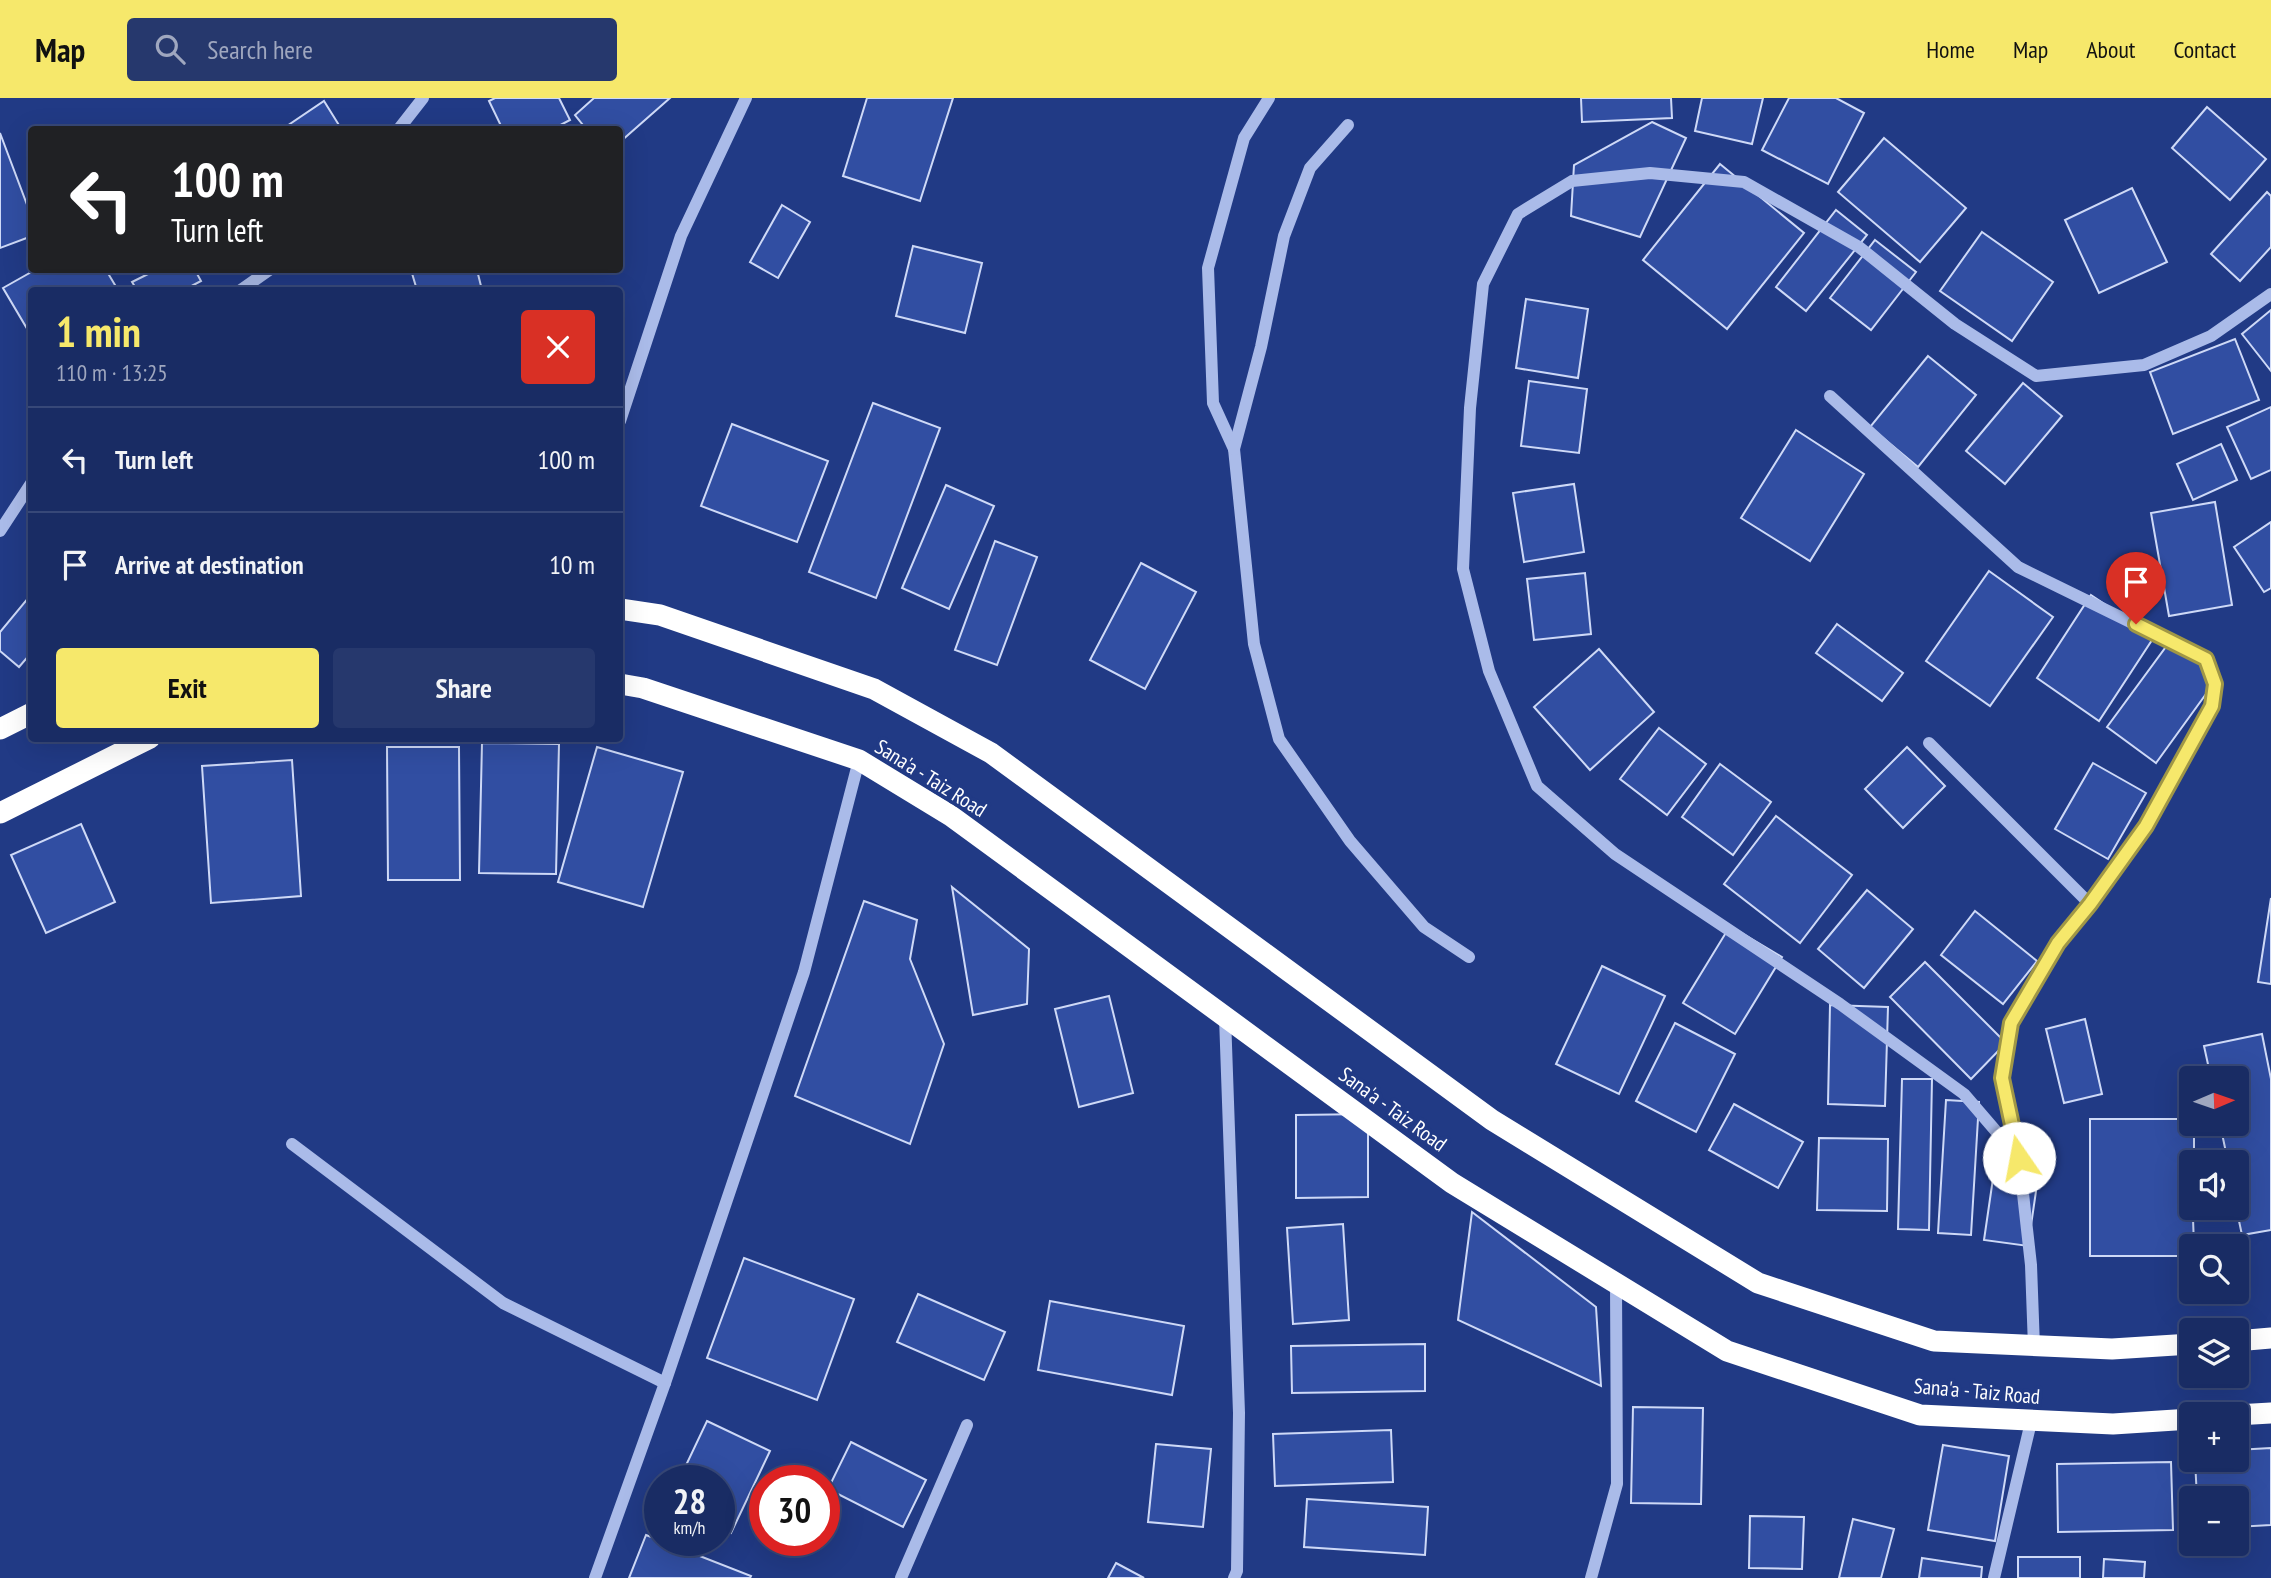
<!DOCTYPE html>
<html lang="en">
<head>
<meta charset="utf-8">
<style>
	body { margin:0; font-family:"PT Sans Narrow",sans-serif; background:#26386d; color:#f1f3f6; height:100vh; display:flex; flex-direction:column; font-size:26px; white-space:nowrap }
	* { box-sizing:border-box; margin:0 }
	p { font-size:23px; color:#9fa7bf }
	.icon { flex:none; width:38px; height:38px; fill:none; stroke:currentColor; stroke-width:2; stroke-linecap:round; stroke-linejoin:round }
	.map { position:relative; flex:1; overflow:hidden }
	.panel { position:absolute; left:28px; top:189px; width:595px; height:455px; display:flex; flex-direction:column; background:#192c64; border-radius:7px; box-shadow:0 7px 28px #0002,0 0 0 2px #374878 }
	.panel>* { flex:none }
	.hud { position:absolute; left:28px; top:28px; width:595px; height:147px; border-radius:7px; box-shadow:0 7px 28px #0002,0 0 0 2px #374878; background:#202124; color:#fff; overflow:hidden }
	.needle { width:46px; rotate:88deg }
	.controls { position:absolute; left:2179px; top:968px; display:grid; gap:14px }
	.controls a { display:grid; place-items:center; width:70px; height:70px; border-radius:7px; background:#192c64; box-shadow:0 7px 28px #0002,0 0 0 2px #374878; font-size:35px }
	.speed { position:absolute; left:644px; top:1367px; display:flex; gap:14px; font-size:35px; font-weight:700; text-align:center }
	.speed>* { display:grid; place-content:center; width:91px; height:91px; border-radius:50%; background:#192c64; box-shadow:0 7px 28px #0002,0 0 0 2px #374878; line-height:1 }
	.speed small { font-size:18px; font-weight:400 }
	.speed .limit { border:10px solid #d22; background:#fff; color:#111 }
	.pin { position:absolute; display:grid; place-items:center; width:60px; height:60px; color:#fff; margin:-72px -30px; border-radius:50% 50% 50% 0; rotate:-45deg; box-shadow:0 0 7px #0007 }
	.pin .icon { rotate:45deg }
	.me { position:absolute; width:77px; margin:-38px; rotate:348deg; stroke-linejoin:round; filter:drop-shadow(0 0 5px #0008) }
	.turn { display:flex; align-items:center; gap:24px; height:147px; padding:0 28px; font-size:32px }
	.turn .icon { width:91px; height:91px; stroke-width:2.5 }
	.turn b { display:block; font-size:49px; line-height:60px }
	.round { display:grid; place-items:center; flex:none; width:74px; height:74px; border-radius:7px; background:#26386d }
	.headline { display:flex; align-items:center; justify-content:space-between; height:119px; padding:0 28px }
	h1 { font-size:42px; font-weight:600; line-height:52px; color:#f6e86b }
	.button { display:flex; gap:14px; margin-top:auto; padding:14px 28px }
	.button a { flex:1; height:80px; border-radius:7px; background:#f6e86b; color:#111; font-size:28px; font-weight:600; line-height:80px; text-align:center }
	.button a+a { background:#26386d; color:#f1f3f6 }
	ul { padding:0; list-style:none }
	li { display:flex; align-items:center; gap:21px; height:105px; padding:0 28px; border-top:2px solid #374878 }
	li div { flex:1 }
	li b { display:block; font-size:26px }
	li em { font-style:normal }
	header { display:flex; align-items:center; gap:42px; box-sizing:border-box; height:98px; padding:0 35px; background:#f6e86b; color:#111 }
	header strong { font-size:33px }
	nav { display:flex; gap:38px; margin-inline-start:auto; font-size:24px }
	.search { width:490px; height:63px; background:#26386d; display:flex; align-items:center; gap:18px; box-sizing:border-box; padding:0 24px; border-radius:7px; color:#9fa7bf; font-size:26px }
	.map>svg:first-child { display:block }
</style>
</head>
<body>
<header>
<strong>Map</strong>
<div class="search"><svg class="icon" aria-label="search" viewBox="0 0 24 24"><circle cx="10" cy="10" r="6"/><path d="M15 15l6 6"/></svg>Search here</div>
<nav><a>Home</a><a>Map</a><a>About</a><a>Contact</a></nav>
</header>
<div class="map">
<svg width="2271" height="1480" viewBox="0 0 2271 1480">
	<rect width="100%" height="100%" fill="#213a85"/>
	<g fill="#314ea2" stroke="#ced9f7" stroke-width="2">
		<path d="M495 0H559L570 22 551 32H503L489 3Z"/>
		<path d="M594 0H670L620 44V32H587L575 17Z"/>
		<path d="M867 0H953L920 103 843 78Z"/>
		<path d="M1581 0H1671L1672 20 1582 24Z"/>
		<path d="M1702 0H1763L1752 46 1695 33Z"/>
		<path d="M1789 0H1836L1864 15 1828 86 1762 52Z"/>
		<path d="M324 3 342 32H281Z"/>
		<path d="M2207 9 2266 61 2230 102 2172 50Z"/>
		<path d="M1652 24 1686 40 1640 139 1571 118 1574 67Z"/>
		<path d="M0 35 32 120V138L0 150Z"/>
		<path d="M1884 40 1966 110 1920 164 1838 94Z"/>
		<path d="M1720 66 1804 135 1727 231 1643 162Z"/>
		<path d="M2132 90 2167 164 2099 195 2065 122Z"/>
		<path d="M2267 94 2271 98V149L2240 183 2211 156Z"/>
		<path d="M782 107 810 124 778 180 750 164Z"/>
		<path d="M1836 112 1867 137 1806 213 1776 189Z"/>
		<path d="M1982 134 2053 184 2012 243 1940 193Z"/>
		<path d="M1875 142 1916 174 1871 232 1830 200Z"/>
		<path d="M913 148 982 165 965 235 896 218Z"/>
		<path d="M35 172H106L118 192H32V239L3 190Z"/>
		<path d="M156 172H195L201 183 184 192H137L132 184Z"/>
		<path d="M411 172H477L482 192H417Z"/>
		<path d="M1526 201 1588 211 1578 280 1516 270Z"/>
		<path d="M2271 212V273L2242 236Z"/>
		<path d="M2235 241 2259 302 2173 336 2150 274Z"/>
		<path d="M1928 258 1976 297 1918 369 1870 329Z"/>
		<path d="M1529 283 1587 291 1579 355 1521 348Z"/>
		<path d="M2023 285 2062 318 2005 386 1966 353Z"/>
		<path d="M873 305 940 330 876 500 809 474Z"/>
		<path d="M2271 309V372L2251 381 2227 329Z"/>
		<path d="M732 326 828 363 797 444 701 408Z"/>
		<path d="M1796 332 1864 376 1810 463 1741 420Z"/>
		<path d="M2221 346 2237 382 2193 402 2177 366Z"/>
		<path d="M1574 386 1584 454 1524 464 1513 395Z"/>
		<path d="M946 387 994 408 949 511 902 490Z"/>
		<path d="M2215 404 2232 507 2169 518 2151 415Z"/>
		<path d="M2271 424V490L2264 494 2234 449Z"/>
		<path d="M995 443 1037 459 997 567 955 552Z"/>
		<path d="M1141 465 1196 494 1145 591 1090 562Z"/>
		<path d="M1989 473 2053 519 1990 608 1926 563Z"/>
		<path d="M1585 475 1591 536 1534 542 1527 481Z"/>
		<path d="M2091 497 2154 539 2099 623 2037 580Z"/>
		<path d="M29 499 32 501V554L19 569 0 553V534Z"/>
		<path d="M1837 526 1903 575 1882 603 1816 555Z"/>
		<path d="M2171 542 2219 578 2156 665 2107 629Z"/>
		<path d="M1599 551 1654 614 1590 672 1534 609Z"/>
		<path d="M1659 630 1706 666 1667 717 1620 681Z"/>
		<path d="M482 645 559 646 556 776 479 775Z"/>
		<path d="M387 649H459L460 782H388Z"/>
		<path d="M597 649 683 674 643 809 558 784Z"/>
		<path d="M1907 649 1945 688 1903 730 1865 691Z"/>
		<path d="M292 662 301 798 211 805 202 668Z"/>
		<path d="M2093 665 2146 695 2108 761 2055 731Z"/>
		<path d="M1720 666 1771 704 1733 757 1682 719Z"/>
		<path d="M1776 718 1852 777 1800 845 1724 786Z"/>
		<path d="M81 726 115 804 46 835 11 757Z"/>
		<path d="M952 789 1029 851 1027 906 973 917Z"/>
		<path d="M1867 792 1913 831 1864 890 1818 851Z"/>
		<path d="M2271 800V886L2258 884Z"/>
		<path d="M864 803 917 822 910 861 944 946 910 1046 795 998Z"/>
		<path d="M1975 813 2037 863 2003 906 1941 857Z"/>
		<path d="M1730 828 1782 859 1735 936 1683 905Z"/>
		<path d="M1925 864 2006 945 1971 981 1890 899Z"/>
		<path d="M1602 868 1665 898 1619 996 1556 966Z"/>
		<path d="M1109 898 1133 995 1079 1009 1055 911Z"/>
		<path d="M1830 907 1888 909 1885 1008 1828 1006Z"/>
		<path d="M2085 921 2102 996 2064 1005 2046 931Z"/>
		<path d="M1675 925 1735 956 1696 1034 1636 1003Z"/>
		<path d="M2262 936 2271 981V1132L2242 1137 2236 1109V1064H2228L2220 1026H2236V980H2211L2204 948Z"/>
		<path d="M1902 981H1932L1929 1132 1898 1131Z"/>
		<path d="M1946 1002 1979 1004 1971 1137 1938 1135Z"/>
		<path d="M1734 1006 1803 1044 1778 1090 1709 1052Z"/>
		<path d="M1368 1016V1099L1296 1100V1017Z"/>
		<path d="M2090 1021H2191V1026H2194V1064H2191L2194 1148H2191V1158H2090Z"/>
		<path d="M1819 1040 1888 1041 1887 1113 1817 1112Z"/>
		<path d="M1997 1053 2041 1059 2028 1148 1984 1142Z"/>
		<path d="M1472 1114 1596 1209 1601 1288 1458 1222Z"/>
		<path d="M1343 1126 1349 1222 1293 1226 1287 1130Z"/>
		<path d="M744 1160 854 1201 817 1302 707 1260Z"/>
		<path d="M918 1196 1005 1234 984 1282 897 1244Z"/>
		<path d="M1050 1203 1184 1228 1172 1297 1038 1272Z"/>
		<path d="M1425 1246V1293L1292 1295 1291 1248Z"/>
		<path d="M1633 1309 1703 1310 1701 1406 1631 1405Z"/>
		<path d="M707 1323 770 1353 731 1435 719 1430V1382H679Z"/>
		<path d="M1391 1332 1393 1384 1275 1388 1273 1336Z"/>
		<path d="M851 1344 926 1382 903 1429 828 1391Z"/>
		<path d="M1156 1346 1211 1351 1203 1429 1148 1424Z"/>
		<path d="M1943 1347 2009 1358 1995 1443 1928 1432Z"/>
		<path d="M2271 1350V1427L2236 1429V1400H2197L2195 1362H2236V1352Z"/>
		<path d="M2171 1364 2173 1432 2058 1434 2057 1366Z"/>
		<path d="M1307 1401 1428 1409 1425 1457 1304 1449Z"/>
		<path d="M1750 1418 1804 1419 1802 1471 1749 1470Z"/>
		<path d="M1853 1421 1894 1431 1881 1480H1839Z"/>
		<path d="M646 1437 751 1478 750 1480H629Z"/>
		<rect x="2018" y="1459" width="62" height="21"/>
		<path d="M1922 1460 1982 1469 1981 1480H1919Z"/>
		<path d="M2104 1461 2145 1464 2144 1480H2103Z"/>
		<path d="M1116 1465 1144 1480H1108Z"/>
	</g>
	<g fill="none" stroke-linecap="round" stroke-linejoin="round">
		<g stroke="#aabbe9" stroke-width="12">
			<path d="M1269 0 1244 40 1208 170 1213 305 1234 351 1254 546 1279 641 1350 743 1424 829 1469 859"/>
			<path d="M398 32 423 0"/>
			<path d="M241 192 269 172"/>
			<path d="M1830 298 2018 469 2206 561 2215 586 2212 608 2146 728 2090 806 2058 845 2011 925 2002 980 2019 1060 2031 1167 2034 1249"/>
			<path d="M620 323 681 138 746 0"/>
			<path d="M1234 351 1261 249 1284 138 1310 70 1348 27"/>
			<path d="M0 433 32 384"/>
			<path d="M1929 645 2090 806"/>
			<path d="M1225 919 1239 1315 1237 1473 1234 1480"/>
			<path d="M292 1046 503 1205 665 1285"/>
			<path d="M2019 1060 1964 996 1840 906 1615 756 1537 688 1489 573 1463 471 1470 310 1483 186 1518 116 1572 83 1650 75 1744 84 1859 149 1955 226 2036 278 2144 267 2211 238 2271 196"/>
			<path d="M595 1480 665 1285 804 874 859 662"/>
			<path d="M901 1480 967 1327"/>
			<path d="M1591 1480 1617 1386 1616 1186"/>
			<path d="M1994 1480 2031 1324"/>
		</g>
		<g stroke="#fff" stroke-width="21">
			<path d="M620 511 660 517 874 591 991 655 1492 1022 1758 1185 1934 1243 2112 1251 2191 1246"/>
			<path d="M620 586 643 590 859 662 951 718 1452 1085 1727 1253 1920 1317 2113 1326 2191 1321"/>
			<path d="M0 631 32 615"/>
			<path d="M0 715 150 640"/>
			<path d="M2236 1243 2271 1240"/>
			<path d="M2236 1317 2271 1315"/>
		</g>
	</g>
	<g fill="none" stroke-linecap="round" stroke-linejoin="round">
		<g stroke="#a09746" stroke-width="18">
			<path id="route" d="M2019 1060 2002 980 2011 925 2058 845 2090 806 2146 728 2212 608 2215 586 2206 561 2136 526"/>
		</g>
		<use href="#route" stroke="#f6e86b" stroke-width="12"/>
	</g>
	<g text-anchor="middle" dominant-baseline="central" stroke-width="7" stroke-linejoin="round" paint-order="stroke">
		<g font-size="21" fill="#fff" stroke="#213a85">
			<text transform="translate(931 680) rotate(32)">Sana'a - Taiz Road</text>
			<text transform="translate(1393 1011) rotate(36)">Sana'a - Taiz Road</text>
			<text transform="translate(1977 1293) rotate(5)">Sana'a - Taiz Road</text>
		</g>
	</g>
</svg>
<div class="controls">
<a><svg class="needle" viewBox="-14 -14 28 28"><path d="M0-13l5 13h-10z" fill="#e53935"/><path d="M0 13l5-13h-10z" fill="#9fa7bf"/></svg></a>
<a><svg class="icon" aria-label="sound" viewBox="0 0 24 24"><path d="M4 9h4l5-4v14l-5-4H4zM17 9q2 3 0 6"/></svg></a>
<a><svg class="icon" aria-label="search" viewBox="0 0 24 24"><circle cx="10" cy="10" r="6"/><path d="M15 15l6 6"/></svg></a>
<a><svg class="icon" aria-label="layers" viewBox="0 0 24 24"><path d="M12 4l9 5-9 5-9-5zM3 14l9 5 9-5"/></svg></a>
<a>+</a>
<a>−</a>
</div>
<div class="speed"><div>28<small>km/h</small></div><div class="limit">30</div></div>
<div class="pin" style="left:2136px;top:526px;background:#d93025"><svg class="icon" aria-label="arrive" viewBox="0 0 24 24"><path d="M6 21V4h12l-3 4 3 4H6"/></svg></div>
<svg class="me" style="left:2019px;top:1060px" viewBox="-20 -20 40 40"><circle r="19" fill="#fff"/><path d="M0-13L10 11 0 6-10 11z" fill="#f6e86b"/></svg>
<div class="hud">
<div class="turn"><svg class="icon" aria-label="left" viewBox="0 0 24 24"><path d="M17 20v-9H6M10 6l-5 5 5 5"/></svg><div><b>100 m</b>Turn left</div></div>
</div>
<section class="panel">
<div class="headline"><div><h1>1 min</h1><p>110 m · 13:25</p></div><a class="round" style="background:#d93025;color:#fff"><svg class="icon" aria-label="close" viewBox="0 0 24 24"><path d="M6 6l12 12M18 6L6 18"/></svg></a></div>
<ul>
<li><svg class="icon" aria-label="left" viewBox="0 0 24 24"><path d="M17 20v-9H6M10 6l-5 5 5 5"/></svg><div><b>Turn left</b></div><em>100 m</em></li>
<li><svg class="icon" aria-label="arrive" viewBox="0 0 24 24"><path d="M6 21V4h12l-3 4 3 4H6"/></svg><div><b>Arrive at destination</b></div><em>10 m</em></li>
</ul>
<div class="button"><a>Exit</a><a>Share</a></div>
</section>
</div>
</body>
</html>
